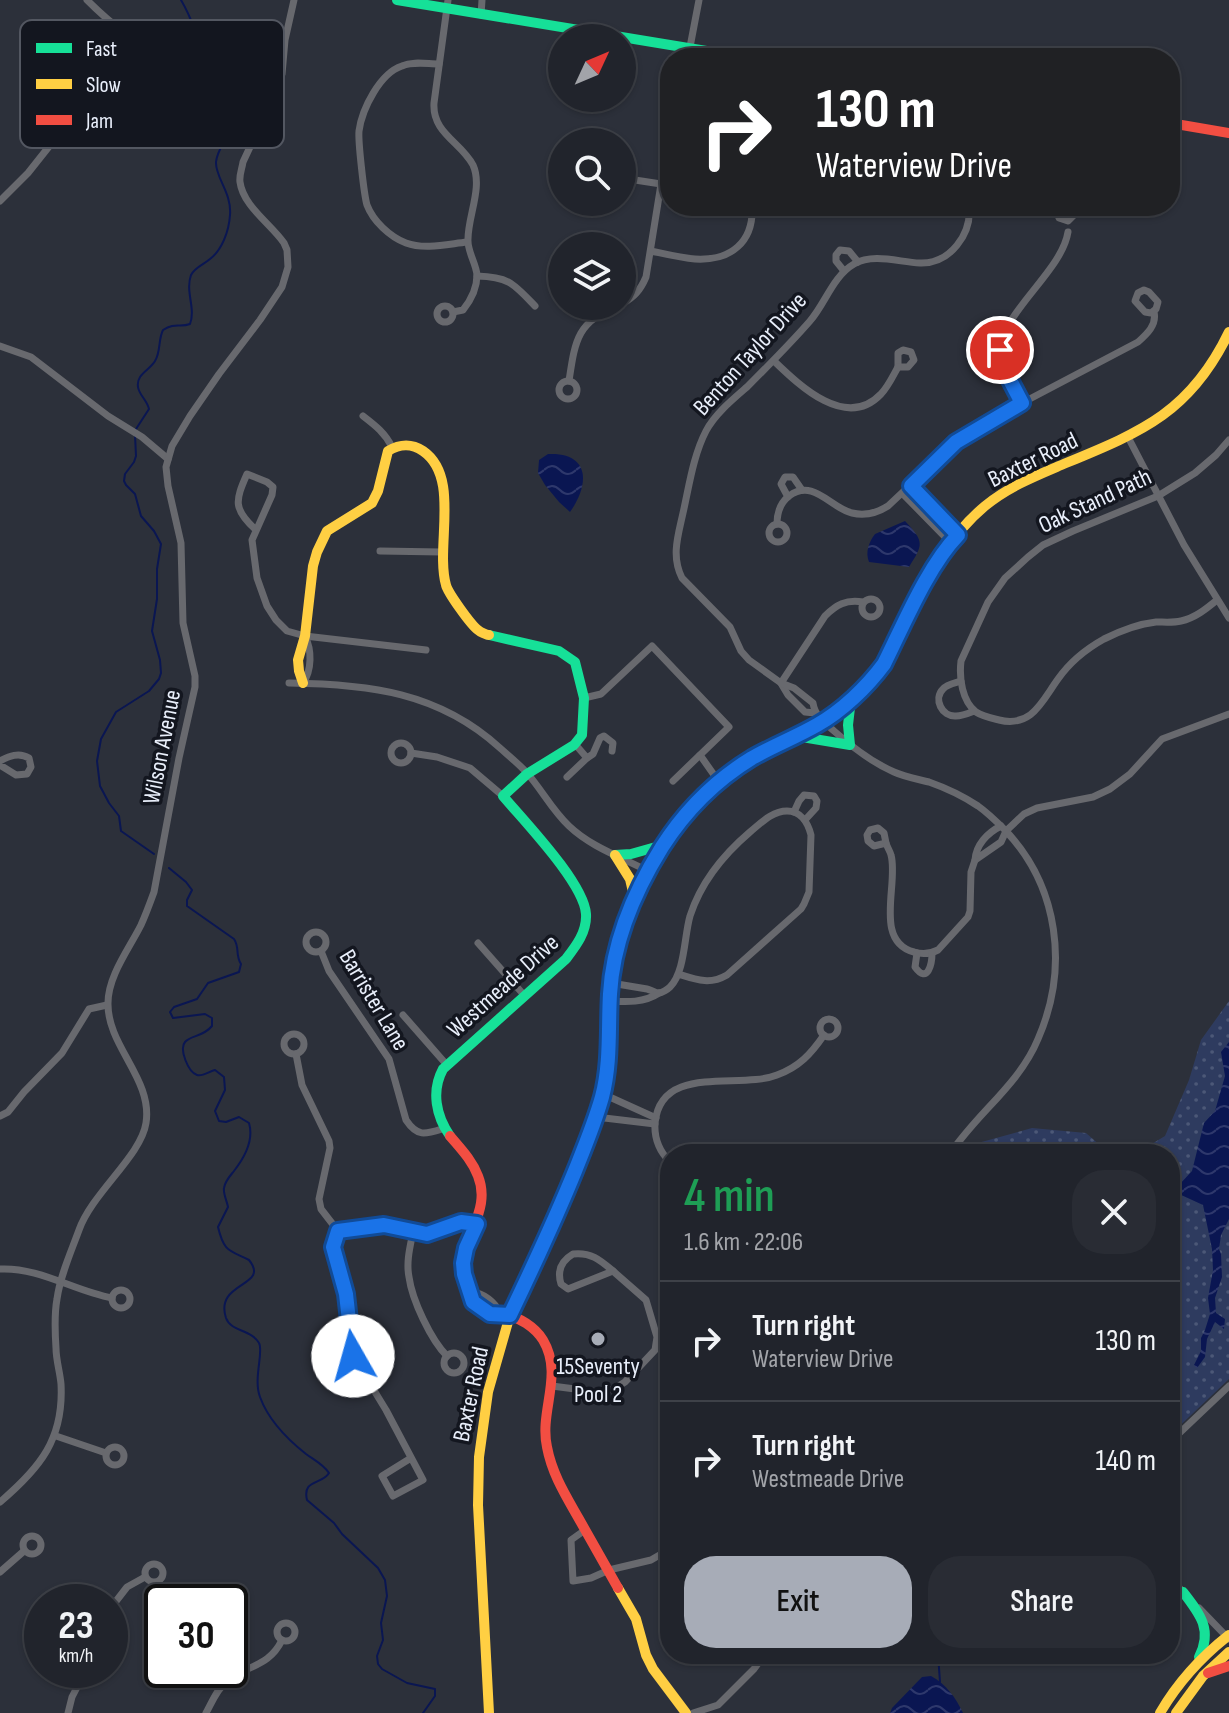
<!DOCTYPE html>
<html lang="en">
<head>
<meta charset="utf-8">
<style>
	body { margin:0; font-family:"Sofia Sans Condensed",sans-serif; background:#292c34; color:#f1f3f6; height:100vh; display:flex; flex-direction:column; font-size:30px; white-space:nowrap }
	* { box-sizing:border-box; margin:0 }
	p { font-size:26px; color:#a2a4a9 }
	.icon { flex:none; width:44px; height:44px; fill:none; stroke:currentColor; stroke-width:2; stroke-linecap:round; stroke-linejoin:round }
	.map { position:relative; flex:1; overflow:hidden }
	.side { position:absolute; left:660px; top:1144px; width:520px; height:520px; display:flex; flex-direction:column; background:#21242c; border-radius:32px; box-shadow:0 2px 6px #0004,0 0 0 2px #3e4148 }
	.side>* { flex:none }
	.hud { position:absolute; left:660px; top:48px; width:520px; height:168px; border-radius:32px; box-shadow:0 2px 6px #0004,0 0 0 2px #3e4148; background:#202124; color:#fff; overflow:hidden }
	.needle { width:52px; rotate:46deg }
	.fabs { position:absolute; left:548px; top:24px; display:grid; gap:16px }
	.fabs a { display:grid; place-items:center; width:88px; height:88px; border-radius:50%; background:#21242c; box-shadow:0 2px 6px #0004,0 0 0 2px #3e4148; font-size:40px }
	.speed { position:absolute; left:24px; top:1584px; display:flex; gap:16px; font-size:40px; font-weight:700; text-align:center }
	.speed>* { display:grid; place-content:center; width:104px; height:104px; border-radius:50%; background:#21242c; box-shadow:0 2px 6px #0004,0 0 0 2px #3e4148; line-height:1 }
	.speed small { font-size:20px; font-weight:400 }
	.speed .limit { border:4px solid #111; border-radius:12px; background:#fff; color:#111 }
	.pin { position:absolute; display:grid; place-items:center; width:68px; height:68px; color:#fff; margin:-34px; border:4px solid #fff; border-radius:50%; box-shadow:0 2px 8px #0007 }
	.me { position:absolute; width:88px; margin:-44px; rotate:353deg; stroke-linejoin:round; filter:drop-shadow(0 0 6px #0008) }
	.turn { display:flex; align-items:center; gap:28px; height:168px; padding:0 24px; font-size:36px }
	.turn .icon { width:104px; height:104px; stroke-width:2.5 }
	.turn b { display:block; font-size:56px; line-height:68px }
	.round { display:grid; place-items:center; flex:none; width:84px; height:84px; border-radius:32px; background:#292c34 }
	.headline { display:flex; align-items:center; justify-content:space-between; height:136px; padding:0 24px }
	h1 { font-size:48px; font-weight:600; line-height:60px; color:#1e9e55 }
	.button { display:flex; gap:16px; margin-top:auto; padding:16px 24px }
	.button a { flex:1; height:92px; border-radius:32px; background:#a7acb7; color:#111; font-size:32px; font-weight:600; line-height:92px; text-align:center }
	.button a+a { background:#292c34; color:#f1f3f6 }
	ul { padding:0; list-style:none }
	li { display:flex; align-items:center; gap:24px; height:120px; padding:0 24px; border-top:2px solid #3e4148 }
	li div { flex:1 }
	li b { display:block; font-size:30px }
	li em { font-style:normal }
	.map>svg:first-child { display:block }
</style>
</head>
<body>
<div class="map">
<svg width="1229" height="1713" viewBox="0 0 1229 1713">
	<defs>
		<pattern id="park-dots" width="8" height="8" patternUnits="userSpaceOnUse" patternTransform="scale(2)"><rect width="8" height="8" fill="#2e3b5f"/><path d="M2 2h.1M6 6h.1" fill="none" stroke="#4c5877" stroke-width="1.8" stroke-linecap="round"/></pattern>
		<pattern id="water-waves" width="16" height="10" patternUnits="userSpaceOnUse" patternTransform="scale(2)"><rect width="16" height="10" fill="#0a1652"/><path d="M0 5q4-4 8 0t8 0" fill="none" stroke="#2e386c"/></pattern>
	</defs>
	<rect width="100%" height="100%" fill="#2c303a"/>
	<g fill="url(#park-dots)">
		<path d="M1229 1001V1379L1170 1435V1154H1135L1165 1136 1189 1080 1201 1040Z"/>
		<path d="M1032 1128 1086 1133 1110 1154H960L967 1146Z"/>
	</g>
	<g fill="url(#water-waves)">
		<path d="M548 454C590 452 590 484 570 512L559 502 545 485 538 473 539 460Z"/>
		<path d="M905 521C925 542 923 545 909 567L869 562C865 552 869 542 875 534Z"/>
		<path d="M1229 1042V1219L1221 1235 1219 1249 1221 1254 1222 1277 1215 1298 1216 1313 1225 1319 1224 1329 1215 1322 1207 1339 1205 1357 1197 1368 1194 1365 1201 1351V1338L1205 1330 1210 1314 1208 1298 1213 1270 1212 1249 1203 1205 1179 1194 1175 1196 1170 1195V1189L1179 1185 1192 1171 1204 1123 1215 1111 1225 1076 1221 1052Z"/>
		<path d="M931 1676C946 1684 956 1698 963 1713H890L892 1708 922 1677Z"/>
	</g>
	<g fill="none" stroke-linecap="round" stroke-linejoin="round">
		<g stroke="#0a1652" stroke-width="2">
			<path d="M181 0C190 15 203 48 206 66"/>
			<path d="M136 429 149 409C147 400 139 395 138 387 136 374 150 370 155 361 161 351 158 340 163 330 175 322 180 328 190 324 196 308 185 292 191 275 195 267 203 265 210 259 222 250 229 231 230 215 232 193 215 177 216 162 218 144 235 134 230 115 227 98 208 90 207 73"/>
			<path d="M135 435 136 456 134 462 125 474 124 481 126 485 135 494 141 516 154 531 161 544 157 569V599L152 631 160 660 161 673 159 679 149 691 116 712 101 739 97 761 100 786 109 803 119 816 121 831 154 854"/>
			<path d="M169 868 186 882 192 890 187 900V906L234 939C240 948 235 955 241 964L239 972 208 983 197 999 174 1007 170 1012 173 1018 205 1014 212 1018V1026C203 1037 191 1035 185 1042 179 1049 188 1072 197 1075 202 1077 210 1071 215 1070L224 1077 225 1090 215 1111 219 1121 226 1122 239 1117 249 1123C254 1140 245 1157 234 1171 230 1176 225 1181 224 1188 223 1194 227 1201 228 1207L218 1227C224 1252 229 1250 249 1260 271 1287 214 1281 226 1318 231 1332 251 1329 259 1343 264 1351 253 1379 260 1397 268 1419 287 1439 306 1454 314 1460 323 1464 329 1473 322 1485 302 1479 307 1500L334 1523 342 1534 378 1568 385 1580 387 1596 381 1623 383 1640 377 1656 378 1664 382 1669 407 1683 435 1689V1696L423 1713"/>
			<path d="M938 1654 940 1682"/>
		</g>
		<g stroke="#68696e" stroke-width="7">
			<path d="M87 0C107 20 131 40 157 53 191 68 231 75 266 84L277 89"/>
			<path d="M448 0 434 103C432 133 461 142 473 165 483 187 468 216 468 239 467 251 476 263 477 275 477 289 471 300 463 310L453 312"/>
			<path d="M481 15 482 0"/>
			<path d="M690 47 699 0"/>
			<path d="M439 64C427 64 413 61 402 66 380 73 362 109 359 131 358 141 364 195 367 205 373 221 390 237 406 243 425 250 448 244 467 242"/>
			<path d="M670 122V128"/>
			<path d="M622 178 661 184"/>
			<path d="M0 201 28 173 55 139"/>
			<path d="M1059 206 1057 212 1059 218 1068 221 1075 214 1074 206"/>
			<path d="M651 251C665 254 681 258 695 259 731 261 754 242 752 206"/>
			<path d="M844 271 836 261V255L840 250 849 251 858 262"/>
			<path d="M477 276C509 277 513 283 535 306"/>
			<path d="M1144 290 1149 292 1158 302 1156 309 1151 313 1145 312 1135 301 1138 293Z"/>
			<path d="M622 304C634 297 640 291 646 277L667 147 670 139"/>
			<circle cx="445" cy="314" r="8"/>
			<path d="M0 346 31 357 108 416 142 437 168 459"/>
			<path d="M903 350 911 352 914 360 908 367H898V353Z"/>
			<path d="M774 361C799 385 846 431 881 394 888 387 893 376 898 367"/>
			<circle cx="568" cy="390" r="9"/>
			<path d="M569 381C575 341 577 321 618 306"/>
			<path d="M1022 403C1015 391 1005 378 1001 364 988 321 1061 276 1068 232"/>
			<path d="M363 416C376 426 385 433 392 447"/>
			<path d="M1128 437 1184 545 1229 618"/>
			<path d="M911 486 958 535"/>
			<path d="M903 494 950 542"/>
			<path d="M788 497 781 484 785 477H793L802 490"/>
			<circle cx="778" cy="533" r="9"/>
			<path d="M777 524C777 513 780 503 789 496 814 478 830 508 852 513 865 516 877 513 888 506L956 442 1022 403 1138 342C1147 334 1157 325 1154 312"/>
			<path d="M256 530C233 509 235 501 247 474L267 482 273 487 272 495 252 540 257 578 267 606 276 620 287 631 305 636 426 650"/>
			<path d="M380 551 441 552"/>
			<circle cx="871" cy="608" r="9"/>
			<path d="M1217 600C1206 609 1195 618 1181 621 1173 623 1164 622 1156 622 1138 624 1120 631 1104 639 1086 649 1070 662 1058 679 1042 701 1032 728 999 720 991 718 982 716 976 712 962 701 959 678 961 661L988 602 1005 578 1028 557 1043 545 1073 531 1158 496 1195 473 1216 455 1229 440"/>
			<path d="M961 681C955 683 947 684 943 689 933 699 942 717 956 716 962 716 969 713 974 711"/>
			<path d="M289 683C368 684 439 692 500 748 509 756 519 764 527 773 542 790 552 810 569 826 591 847 621 857 648 871"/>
			<path d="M303 683C312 670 312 650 305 636"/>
			<path d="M781 683 825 616C836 605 846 599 863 602"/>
			<path d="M782 685 788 695 805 712 815 713"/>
			<path d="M584 698 601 694 652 646 729 727 673 781"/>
			<circle cx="401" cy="753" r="10"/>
			<path d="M575 744 587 758 593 754 600 738 604 736 613 743 612 751"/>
			<path d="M411 753 437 757 470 768 503 796"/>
			<path d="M700 755 719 782"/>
			<path d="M0 761C9 756 19 752 29 758L31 767 27 774 16 775 0 765"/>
			<path d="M567 777 587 758"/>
			<path d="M794 812 799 801 804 795 814 796 817 801 816 808 805 820"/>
			<path d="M1001 826C987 833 976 845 975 860L1001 842 1006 831 1024 814 1037 808 1093 797 1110 789 1130 774 1162 739 1229 714"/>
			<path d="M878 828 884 833 886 843 874 846 868 841 867 835 870 830Z"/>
			<path d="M886 843C887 847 890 851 891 855 899 883 873 941 914 952 923 955 930 954 938 950L968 917 970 911 971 872 975 860"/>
			<circle cx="316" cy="942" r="10"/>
			<path d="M478 943 524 995"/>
			<path d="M321 951 329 971 389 1059 406 1120C418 1138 426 1134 445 1128"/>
			<path d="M917 953 915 967C928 985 932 963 932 953"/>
			<path d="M611 983C623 985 635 987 647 989 652 990 655 993 659 993 662 993 668 989 670 987 685 972 684 937 690 916 701 882 723 855 750 832 761 823 772 811 787 811 801 811 808 823 811 835L809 892 804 904 801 909 727 975C710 985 697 980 678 974"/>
			<path d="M609 1001C627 1002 644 1003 659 993"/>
			<path d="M403 1015 446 1064"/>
			<circle cx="829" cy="1028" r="9"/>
			<circle cx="294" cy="1044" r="10"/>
			<path d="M296 1054 302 1085 329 1141 330 1148 319 1199 321 1209 338 1231 333 1247 346 1294 353 1356 386 1410 423 1480 393 1496 382 1476 411 1458"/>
			<path d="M603 1094 656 1118"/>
			<path d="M0 1116 8 1112 24 1092 62 1053 89 1009 107 1005"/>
			<path d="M596 1117 655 1124"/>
			<path d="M950 1154C977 1113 1019 1085 1038 1039 1069 968 1059 887 1005 830 996 821 988 813 978 806 963 796 946 788 929 782 917 779 905 777 894 772 871 762 852 747 834 731 824 722 815 716 813 703L794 688 781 683 749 660 741 651 730 627 682 578C671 556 678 536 683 513 689 487 693 456 706 431 715 414 732 400 747 387 768 366 790 344 810 321 825 304 833 276 854 264 874 253 898 262 920 263 950 264 972 234 969 206"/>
			<path d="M670 1162C659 1151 654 1139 655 1123 661 1063 739 1090 777 1075 799 1067 811 1054 824 1035"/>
			<path d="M338 1231 384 1225 427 1234 461 1222 477 1224"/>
			<path d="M413 1232C410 1247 406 1262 409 1277 412 1300 431 1340 447 1356"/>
			<path d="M573 1254C591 1252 600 1260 613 1271L568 1289 561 1284C557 1271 561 1261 573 1254Z"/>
			<path d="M0 1269C39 1267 74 1291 112 1298"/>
			<circle cx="121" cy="1299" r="9"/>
			<path d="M471 1292C484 1293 495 1302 500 1313"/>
			<circle cx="454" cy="1363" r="10"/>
			<path d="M552 1386 598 1392 614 1389 625 1382 655 1350 657 1337 646 1300 613 1271"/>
			<path d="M56 1436 106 1453"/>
			<path d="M1170 1442 1229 1386"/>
			<circle cx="115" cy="1456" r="9"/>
			<path d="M0 1502C40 1468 64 1439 61 1384 60 1372 56 1360 56 1348 55 1333 54 1315 57 1299 60 1276 71 1252 79 1230 92 1193 141 1156 146 1123 153 1079 107 1046 108 1003 108 976 129 949 141 925 146 914 150 903 154 892L179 758 195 687V676L183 623 181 543 168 486 166 467 172 446 190 416 219 374 260 320 282 287 288 267 287 250 284 243C271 224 243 206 240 182 239 175 242 169 243 162L277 89 282 74 285 40 294 0"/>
			<path d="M585 1530 571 1540 573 1581 591 1578 609 1570 651 1560 663 1553 670 1544"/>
			<circle cx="32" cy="1545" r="9"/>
			<circle cx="154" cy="1573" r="9"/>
			<path d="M0 1572 24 1551"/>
			<path d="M1170 1578 1185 1594"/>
			<path d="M1199 1608 1229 1639"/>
			<path d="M110 1609 127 1587 145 1577"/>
			<circle cx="286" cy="1632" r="9"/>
			<path d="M68 1713 72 1697 86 1670"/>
			<path d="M206 1713C212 1702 217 1689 227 1681 247 1665 269 1667 282 1640"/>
			<path d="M693 1713 718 1705 754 1669 765 1654"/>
		</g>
		<g stroke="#16e098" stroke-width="10">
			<path d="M397 0 749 58"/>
			<path d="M796 736 850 745 848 725 851 699"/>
			<path d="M615 855 631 854 663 845"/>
			<path d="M637 891 663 845 679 823 708 791 753 758 832 716 873 678 884 664 909 616"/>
			<path d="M450 1136C436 1116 431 1091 443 1069L566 959C576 946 587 932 586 914 584 883 524 821 503 796L527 774 574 745 582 735 584 698 575 662 559 651 489 635"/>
			<path d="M1183 1592C1200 1614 1213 1630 1199 1657"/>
		</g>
		<g stroke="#ffcf43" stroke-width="10">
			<path d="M909 616C930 575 948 537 985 506 1009 486 1038 475 1066 463 1144 431 1191 411 1229 332"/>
			<path d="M303 683 299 671 298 660 305 636 313 566 317 552 327 531 372 503 378 491 388 451C400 444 411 443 423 451 461 477 435 546 446 585 448 593 471 625 478 630 480 632 487 635 489 635"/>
			<path d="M615 855 630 879 634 896"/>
			<path d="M618 1588 636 1619 646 1655 653 1669 686 1713"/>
			<path d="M489 1713 478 1505 479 1457 488 1392 510 1315 552 1227 568 1188"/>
			<path d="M1160 1713C1178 1682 1201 1657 1229 1635"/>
			<path d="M1176 1713 1203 1676 1229 1652"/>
		</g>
		<g stroke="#f24e42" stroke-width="10">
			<path d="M1170 123 1229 133"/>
			<path d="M450 1136C460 1148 472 1160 478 1176 490 1206 469 1228 465 1257 464 1268 466 1278 469 1287 473 1298 479 1311 491 1314 495 1315 500 1314 504 1314 519 1317 535 1327 543 1340 564 1375 539 1411 547 1447 552 1474 566 1496 579 1519 592 1542 605 1565 618 1588"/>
			<path d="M568 1188 587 1142 603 1094 610 1042 609 1001 612 971 628 911 637 891"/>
			<path d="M1208 1673 1229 1666"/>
		</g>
	</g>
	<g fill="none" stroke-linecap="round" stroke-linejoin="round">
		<g stroke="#114b97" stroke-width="20">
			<path id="route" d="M353 1356 346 1294 333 1247 338 1231 384 1225 427 1234 461 1222 477 1224 466 1248 463 1263 464 1274 473 1302 490 1314 510 1315C533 1267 555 1220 575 1171 585 1146 595 1122 602 1097 611 1063 608 1028 610 994 613 940 634 892 662 847 685 811 716 780 752 758 773 746 796 737 817 725 842 711 867 687 884 664 904 624 928 566 958 535L911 486 956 442 1022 403 1001 363 1000 350"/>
		</g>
		<use href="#route" stroke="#1a73e8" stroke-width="14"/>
	</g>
	<circle fill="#a7acb7" stroke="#13161f" stroke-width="3" cx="598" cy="1339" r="8"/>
	<g text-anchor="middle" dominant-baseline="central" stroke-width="7" stroke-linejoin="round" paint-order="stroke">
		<g font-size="24" fill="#e9effb" stroke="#13161f">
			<text transform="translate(750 354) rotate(-48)">Benton Taylor Drive</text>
			<text transform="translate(1033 460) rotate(-26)">Baxter Road</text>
			<text transform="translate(1095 501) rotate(-25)">Oak Stand Path</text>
			<text transform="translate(162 747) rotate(-79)">Wilson Avenue</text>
			<text transform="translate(503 986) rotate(-42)">Westmeade Drive</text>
			<text transform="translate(374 1000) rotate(59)">Barrister Lane</text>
			<text transform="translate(471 1394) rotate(-78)">Baxter Road</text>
		</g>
		<g font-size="24" fill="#e9effb" stroke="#13161f">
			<text x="598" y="1366">15Seventy<tspan x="598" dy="28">Pool 2</tspan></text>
		</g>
	</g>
	<rect x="20" y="20" width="264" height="128" rx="12" fill="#13161f" stroke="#535761" stroke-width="2"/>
	<rect x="36" y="43" width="36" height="10" fill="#16e098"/>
	<rect x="36" y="79" width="36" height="10" fill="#ffcf43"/>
	<rect x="36" y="115" width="36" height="10" fill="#f24e42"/>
	<g font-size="22" fill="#e9effb">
		<text x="86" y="56">Fast</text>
		<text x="86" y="92">Slow</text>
		<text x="86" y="128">Jam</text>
	</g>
</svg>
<div class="fabs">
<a><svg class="needle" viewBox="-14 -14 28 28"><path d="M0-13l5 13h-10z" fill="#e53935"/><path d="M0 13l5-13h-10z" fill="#a2a4a9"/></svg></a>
<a><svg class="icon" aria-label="search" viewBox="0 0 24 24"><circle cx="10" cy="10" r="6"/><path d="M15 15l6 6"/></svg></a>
<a><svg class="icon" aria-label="layers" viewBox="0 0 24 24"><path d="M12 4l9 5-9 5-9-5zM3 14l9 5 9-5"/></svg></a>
</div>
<div class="speed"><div>23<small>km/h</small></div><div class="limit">30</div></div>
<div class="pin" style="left:1000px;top:350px;background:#d93025"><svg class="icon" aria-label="arrive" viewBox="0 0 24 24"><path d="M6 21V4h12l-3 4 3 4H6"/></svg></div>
<svg class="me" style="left:353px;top:1356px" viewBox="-20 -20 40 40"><circle r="19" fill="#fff"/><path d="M0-13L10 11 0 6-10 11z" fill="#1a73e8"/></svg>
<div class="hud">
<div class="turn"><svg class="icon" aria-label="right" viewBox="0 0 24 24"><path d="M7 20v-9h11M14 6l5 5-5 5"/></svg><div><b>130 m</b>Waterview Drive</div></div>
</div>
<section class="side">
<div class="headline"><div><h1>4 min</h1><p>1.6 km · 22:06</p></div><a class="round"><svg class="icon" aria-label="close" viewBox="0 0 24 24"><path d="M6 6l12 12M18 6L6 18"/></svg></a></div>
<ul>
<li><svg class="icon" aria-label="right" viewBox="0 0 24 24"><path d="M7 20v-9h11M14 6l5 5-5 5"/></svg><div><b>Turn right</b><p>Waterview Drive</p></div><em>130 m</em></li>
<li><svg class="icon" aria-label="right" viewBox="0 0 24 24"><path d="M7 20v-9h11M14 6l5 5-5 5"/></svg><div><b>Turn right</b><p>Westmeade Drive</p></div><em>140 m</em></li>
</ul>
<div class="button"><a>Exit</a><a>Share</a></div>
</section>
</div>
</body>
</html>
